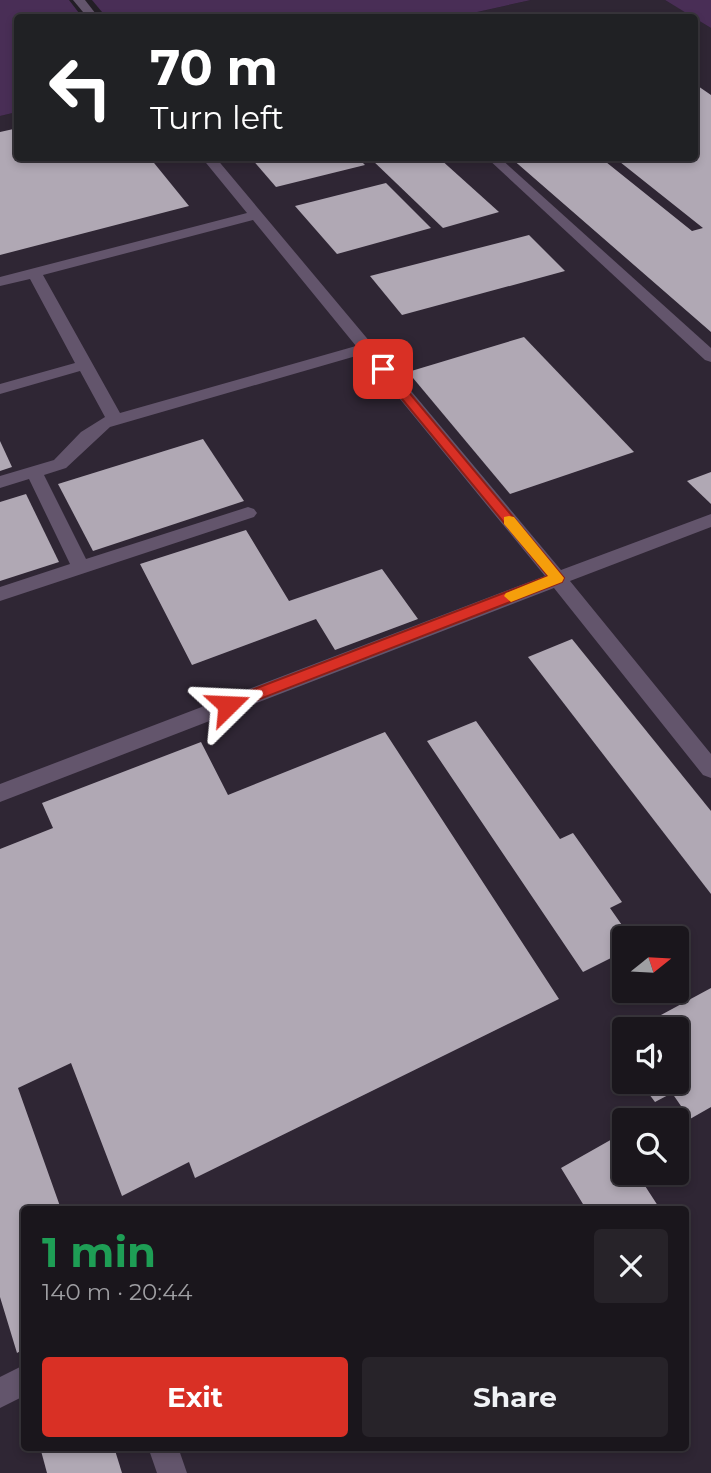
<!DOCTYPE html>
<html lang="en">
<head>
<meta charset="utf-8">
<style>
	body { margin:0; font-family:Montserrat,sans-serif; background:#272329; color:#f1f3f6; height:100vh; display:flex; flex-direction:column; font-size:26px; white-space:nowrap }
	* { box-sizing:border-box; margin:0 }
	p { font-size:23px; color:#9f9fa3 }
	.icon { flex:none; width:38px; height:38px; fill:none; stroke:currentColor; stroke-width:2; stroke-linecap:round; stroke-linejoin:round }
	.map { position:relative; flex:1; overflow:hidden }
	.details { position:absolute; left:21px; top:1206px; width:668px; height:245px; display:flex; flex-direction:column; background:#1a161c; border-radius:7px; box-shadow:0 4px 10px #0003,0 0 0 2px #38353b }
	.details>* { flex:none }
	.banner { position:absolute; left:14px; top:14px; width:684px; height:147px; border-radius:7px; box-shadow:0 4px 10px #0003,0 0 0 2px #38353b; background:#202124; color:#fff; overflow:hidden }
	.needle { width:46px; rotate:72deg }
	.controls { position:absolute; left:612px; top:926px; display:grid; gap:14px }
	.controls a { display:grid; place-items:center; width:77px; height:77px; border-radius:7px; background:#1a161c; box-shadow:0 4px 10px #0003,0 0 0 2px #38353b; font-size:35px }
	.pin { position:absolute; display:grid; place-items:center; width:60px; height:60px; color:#fff; margin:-30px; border-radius:14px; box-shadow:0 4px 10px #0006 }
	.me { position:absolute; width:77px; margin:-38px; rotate:69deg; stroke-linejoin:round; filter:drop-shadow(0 0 5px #0008) }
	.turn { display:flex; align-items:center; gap:24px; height:147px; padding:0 21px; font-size:32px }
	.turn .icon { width:91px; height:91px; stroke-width:2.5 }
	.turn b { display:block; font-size:49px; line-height:60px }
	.round { display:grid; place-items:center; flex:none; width:74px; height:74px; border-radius:7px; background:#272329 }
	.summary { display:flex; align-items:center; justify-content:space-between; height:119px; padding:0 21px }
	h1 { font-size:42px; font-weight:700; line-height:52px; color:#1e9e55 }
	.action { display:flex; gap:14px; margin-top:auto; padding:14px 21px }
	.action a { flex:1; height:80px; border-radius:7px; background:#d93025; color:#fff; font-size:28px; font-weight:700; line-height:80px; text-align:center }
	.action a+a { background:#272329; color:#f1f3f6 }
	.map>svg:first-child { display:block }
</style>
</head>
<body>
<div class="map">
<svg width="711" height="1473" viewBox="0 0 711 1473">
	<rect width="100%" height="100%" fill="#231e26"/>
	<g fill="#2f2634" fill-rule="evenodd">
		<path d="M531 0H665L694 17 450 18Z"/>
		<path d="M695 18 711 28V1473H0V116L17 112 18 158H695ZM625 938H677V990H625ZM625 1029H677V1082H625ZM625 1120H677V1172H625ZM24 1209H686V1447H24Z"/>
	</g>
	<g fill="#492e56">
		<path d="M0 0H69L82 17 18 18 17 112 0 116Z"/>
		<path d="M92 0H531L450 18H107Z"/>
		<path d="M665 0H711V28Z"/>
	</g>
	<g fill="#b0a8b4">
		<path d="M695 84 711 95V332L511 158H601L692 231 703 228 615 158H695Z"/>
		<path d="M18 128V158H150L189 206 0 255V132Z"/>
		<path d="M251 158H358L365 165 276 187Z"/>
		<path d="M370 158H439L499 212 443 228Z"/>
		<path d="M386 183 431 228 337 254 295 206Z"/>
		<path d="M529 235 565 271 402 315 370 276Z"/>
		<path d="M524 337 634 452 510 494 408 372Z"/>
		<path d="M203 439 244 501 93 551 58 484Z"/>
		<path d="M0 441 12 467 0 471Z"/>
		<path d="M711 472V504L687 481Z"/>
		<path d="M26 494 59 562 0 581V502Z"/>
		<path d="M246 530 289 601 382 569 418 619 335 650 316 619 192 665 140 564Z"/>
		<path d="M572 639 711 811V894L528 657Z"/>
		<path d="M476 721 560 839 573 833 622 902 610 908 631 938H625V951L583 972 427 741Z"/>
		<path d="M385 732 559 999 195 1178 189 1162 122 1196 71 1063 18 1088 61 1209H24V1349L17 1353 0 1297V849L53 828 42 803 201 742 228 795Z"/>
		<path d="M711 988V1107L690 1119 672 1093 655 1102 640 1082H677V1029H635Z"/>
		<path d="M625 1035V1059L612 1041Z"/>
		<path d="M614 1138 625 1154V1172H636L660 1209H586L561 1168Z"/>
		<path d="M40 1447H114L122 1473H47Z"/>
	</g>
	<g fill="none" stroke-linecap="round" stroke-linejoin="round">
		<g fill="#63556c" fill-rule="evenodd">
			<path d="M73 0H85L99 18H88Z"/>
			<path d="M202 158H216L561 570 711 514V527L570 581 711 754V778L703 775 554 588 0 802V784L545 576 363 354 110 427 66 468 44 475 86 559 248 507 254 509 257 513 254 517 0 601V587L70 564 29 479 0 488V476L54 460 81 432 105 417 80 371 0 394V384L75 363 30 279 0 286V277L247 213ZM253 220 356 346 120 413 43 275Z"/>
			<path d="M487 158H500L711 348V362L705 360Z"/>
			<path d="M24 1365V1396L0 1408V1377Z"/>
			<path d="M148 1447H178L187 1473H157Z"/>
		</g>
	</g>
	<path fill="#d93025" stroke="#8d1f18" stroke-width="2" d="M383 365 387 366 564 578 562 582 234 709H223L220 705 223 701 548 576 379 371 377 369Z"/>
	<path fill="#f59e0b" d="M509 516 514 517 564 578 562 582 511 602 504 596 506 593 548 576 504 524V517Z"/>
</svg>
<div class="controls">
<a><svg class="needle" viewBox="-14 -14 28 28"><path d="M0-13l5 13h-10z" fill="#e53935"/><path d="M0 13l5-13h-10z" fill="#9f9fa3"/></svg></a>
<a><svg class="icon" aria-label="sound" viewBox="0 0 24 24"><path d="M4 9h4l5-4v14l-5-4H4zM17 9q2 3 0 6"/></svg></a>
<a><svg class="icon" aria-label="search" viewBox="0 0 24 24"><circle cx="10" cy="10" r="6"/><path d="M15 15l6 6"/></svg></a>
</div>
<div class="pin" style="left:383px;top:369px;background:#d93025"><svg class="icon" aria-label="arrive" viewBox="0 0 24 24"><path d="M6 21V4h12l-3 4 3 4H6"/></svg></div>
<svg class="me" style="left:228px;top:705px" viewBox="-20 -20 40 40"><path d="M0-17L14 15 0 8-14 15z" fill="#d93025" stroke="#fff" stroke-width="4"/></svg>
<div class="banner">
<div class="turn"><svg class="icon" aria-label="left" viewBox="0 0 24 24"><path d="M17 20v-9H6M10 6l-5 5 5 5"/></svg><div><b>70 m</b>Turn left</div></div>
</div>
<section class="details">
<div class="summary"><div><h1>1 min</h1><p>140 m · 20:44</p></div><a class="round"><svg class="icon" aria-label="close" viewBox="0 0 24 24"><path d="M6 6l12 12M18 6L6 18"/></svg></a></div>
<div class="action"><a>Exit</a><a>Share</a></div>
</section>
</div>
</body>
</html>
